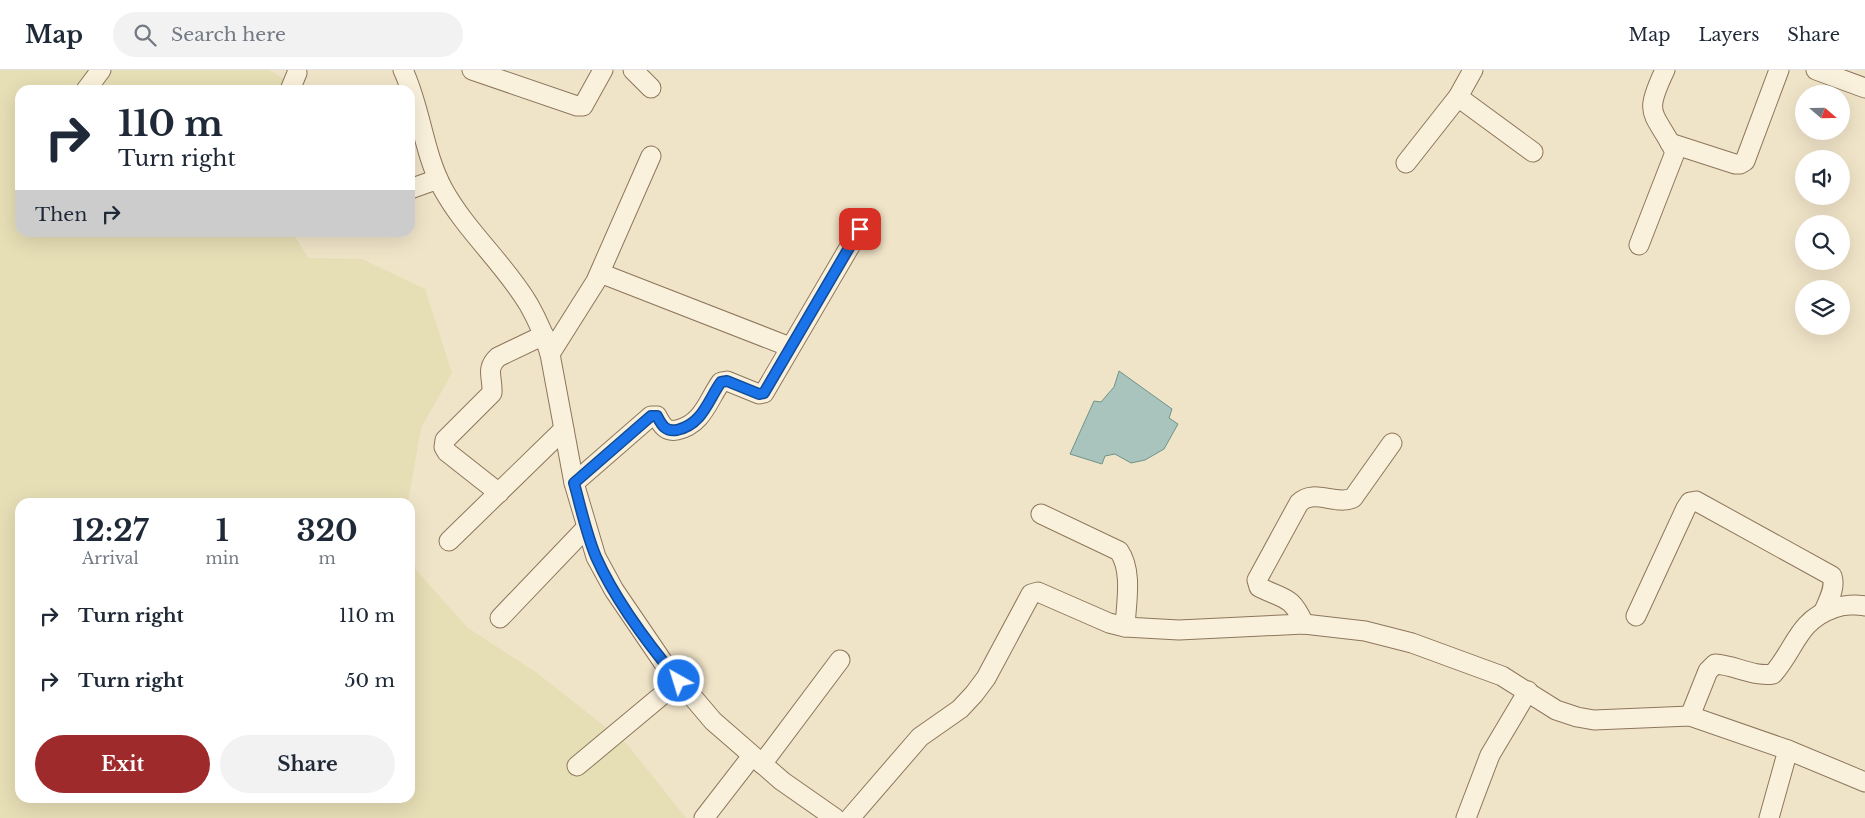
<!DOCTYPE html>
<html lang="en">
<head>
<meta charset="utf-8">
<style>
	body { margin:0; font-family:"Libre Baskerville",serif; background:#f2f2f3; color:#1f2937; height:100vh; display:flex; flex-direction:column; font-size:19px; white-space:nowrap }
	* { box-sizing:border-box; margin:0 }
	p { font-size:16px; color:#747a83 }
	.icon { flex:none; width:28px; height:28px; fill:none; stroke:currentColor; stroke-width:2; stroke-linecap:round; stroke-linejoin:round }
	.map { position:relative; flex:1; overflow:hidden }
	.drawer { position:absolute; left:15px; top:428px; width:400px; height:305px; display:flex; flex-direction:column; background:#fff; border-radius:15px; box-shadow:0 5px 20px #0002 }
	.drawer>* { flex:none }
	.banner { position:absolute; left:15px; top:15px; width:400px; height:152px; border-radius:15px; box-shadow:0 5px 20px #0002; background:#fff; color:#1f2937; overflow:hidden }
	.needle { width:32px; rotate:110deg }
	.controls { position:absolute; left:1795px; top:15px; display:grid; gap:10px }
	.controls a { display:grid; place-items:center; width:55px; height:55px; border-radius:50%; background:#fff; box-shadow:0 5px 20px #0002; font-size:25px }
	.pin { position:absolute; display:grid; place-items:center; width:42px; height:42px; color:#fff; margin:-21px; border-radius:10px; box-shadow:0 2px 8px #0006 }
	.me { position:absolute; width:55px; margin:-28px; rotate:321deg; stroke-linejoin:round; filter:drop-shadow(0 0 4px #0008) }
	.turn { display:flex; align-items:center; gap:18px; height:105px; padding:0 20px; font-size:22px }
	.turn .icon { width:65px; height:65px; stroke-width:2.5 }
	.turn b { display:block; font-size:35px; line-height:42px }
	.then { display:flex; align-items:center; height:48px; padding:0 20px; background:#0003; gap:10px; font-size:19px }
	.eta { display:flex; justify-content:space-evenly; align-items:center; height:85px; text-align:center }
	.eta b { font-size:30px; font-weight:700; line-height:35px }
	.cta { display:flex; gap:10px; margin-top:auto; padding:10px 20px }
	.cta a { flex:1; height:58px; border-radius:30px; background:#9e2a2b; color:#fff; font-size:20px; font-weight:700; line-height:58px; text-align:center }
	.cta a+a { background:#f2f2f3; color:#1f2937 }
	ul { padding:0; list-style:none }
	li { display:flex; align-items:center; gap:15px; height:65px; padding:0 20px }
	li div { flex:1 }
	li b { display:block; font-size:19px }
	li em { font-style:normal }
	header { display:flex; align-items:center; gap:30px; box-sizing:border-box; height:70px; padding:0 25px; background:#fff; border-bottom:1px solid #e0e1e3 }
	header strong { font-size:24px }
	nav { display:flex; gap:28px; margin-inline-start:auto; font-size:18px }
	.search { width:350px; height:45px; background:#f2f2f3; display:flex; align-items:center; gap:12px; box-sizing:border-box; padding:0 18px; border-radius:28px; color:#747a83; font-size:19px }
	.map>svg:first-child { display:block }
</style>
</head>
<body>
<header>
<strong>Map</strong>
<div class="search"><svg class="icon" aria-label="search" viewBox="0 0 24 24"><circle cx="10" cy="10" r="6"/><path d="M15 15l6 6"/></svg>Search here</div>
<nav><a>Map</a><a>Layers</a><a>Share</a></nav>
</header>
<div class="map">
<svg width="1865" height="748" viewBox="0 0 1865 748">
	<rect width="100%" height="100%" fill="#f0e4c8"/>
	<path fill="#e6deb5" d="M0 0H269L303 20H20V162L293 163 308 188 362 189 425 219 452 303 421 358 408 432H20V728H410V452L416 500 468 558 537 603 627 674 686 748H0Z"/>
	<path fill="#a9c4bc" stroke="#6f938a" d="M1119 301 1172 339 1169 348 1178 354 1164 379 1145 390 1131 393 1115 384 1105 386 1102 394 1070 384 1094 331 1101 332 1114 317Z"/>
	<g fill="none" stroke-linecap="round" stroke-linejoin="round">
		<g stroke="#8d765c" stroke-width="21">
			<g id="minor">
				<path d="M403 0C421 38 423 82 443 119 466 161 505 194 529 235 538 251 545 267 550 284L574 413 596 487 614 520 663 592 713 651 782 711 835 748"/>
				<path d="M472 0 577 36H583L603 0"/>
				<path d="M633 0 651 18"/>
				<path d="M1816 0 1865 18"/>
				<path d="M86 20 101 0"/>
				<path d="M290 20 297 3"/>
				<path d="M1458 27 1533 82"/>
				<path d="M1670 73 1735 94H1740L1745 91 1779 0"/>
				<path d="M1406 93 1458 27 1473 0"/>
				<path d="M410 119 438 109"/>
				<path d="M1639 175 1674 85V80C1653 40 1643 46 1665 0"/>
				<path d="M600 203 790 277"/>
				<path d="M550 284 596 211 651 86"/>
				<path d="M574 413 651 346H657C662 356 666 362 677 360 703 354 708 330 721 312L727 311 759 324 764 323 860 159"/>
				<path d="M499 423 447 382 444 377 445 370 492 323C493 307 485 299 498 287L544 265"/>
				<path d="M1041 444 1119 481C1133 501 1126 534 1125 557"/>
				<path d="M449 471 564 359"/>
				<path d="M1636 546 1686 438 1690 432 1696 431 1832 506C1836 518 1828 531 1824 541"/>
				<path d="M500 548 586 458"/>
				<path d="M1304 554C1291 525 1285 530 1259 517L1257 510 1299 433C1314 418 1335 436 1353 428L1392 373"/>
				<path d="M1690 646 1708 601 1715 594C1735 595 1752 607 1773 604 1796 578 1797 551 1834 538 1843 535 1856 534 1865 536"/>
				<path d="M762 694 840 590"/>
				<path d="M577 696 679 611"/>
				<path d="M704 748 752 686"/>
				<path d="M850 748 920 667 960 639 974 624 986 608 1031 524 1038 522 1109 553 1125 557 1179 560 1304 554 1365 561 1412 573 1502 606 1556 640 1577 647 1594 650 1690 646 1788 680 1865 712"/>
				<path d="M1466 748 1490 685 1528 621"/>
				<path d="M1769 748 1788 680"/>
			</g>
		</g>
		<use href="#minor" stroke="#faf1dc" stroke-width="19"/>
	</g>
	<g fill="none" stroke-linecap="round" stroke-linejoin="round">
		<g stroke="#114b97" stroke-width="12">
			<path id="route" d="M679 611C648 574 616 532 596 487 586 463 581 438 574 413L651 346H657C662 356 666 362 677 360 703 354 708 330 721 312L727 311 759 324 764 323 860 159"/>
		</g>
		<use href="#route" stroke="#1a73e8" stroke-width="9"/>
	</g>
</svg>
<div class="controls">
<a><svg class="needle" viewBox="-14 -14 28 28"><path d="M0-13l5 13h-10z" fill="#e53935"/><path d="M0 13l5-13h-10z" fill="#747a83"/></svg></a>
<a><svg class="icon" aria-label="sound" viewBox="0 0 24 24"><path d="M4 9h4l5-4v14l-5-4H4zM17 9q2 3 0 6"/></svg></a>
<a><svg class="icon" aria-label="search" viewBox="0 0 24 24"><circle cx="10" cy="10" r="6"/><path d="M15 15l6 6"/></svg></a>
<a><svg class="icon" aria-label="layers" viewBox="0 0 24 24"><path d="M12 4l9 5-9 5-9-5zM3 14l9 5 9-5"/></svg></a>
</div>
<div class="pin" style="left:860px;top:159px;background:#d93025"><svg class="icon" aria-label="arrive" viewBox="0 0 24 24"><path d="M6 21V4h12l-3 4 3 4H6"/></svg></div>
<svg class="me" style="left:679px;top:611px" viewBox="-20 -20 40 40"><circle r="17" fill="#1a73e8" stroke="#fff" stroke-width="3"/><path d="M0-11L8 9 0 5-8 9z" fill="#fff"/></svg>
<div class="banner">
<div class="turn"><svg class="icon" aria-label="right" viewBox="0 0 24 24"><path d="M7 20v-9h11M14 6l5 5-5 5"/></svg><div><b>110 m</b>Turn right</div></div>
<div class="then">Then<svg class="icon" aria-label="right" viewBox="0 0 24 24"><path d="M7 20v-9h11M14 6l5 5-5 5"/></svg></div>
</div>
<section class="drawer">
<div class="eta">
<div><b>12:27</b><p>Arrival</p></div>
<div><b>1</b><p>min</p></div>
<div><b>320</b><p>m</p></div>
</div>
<ul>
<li><svg class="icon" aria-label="right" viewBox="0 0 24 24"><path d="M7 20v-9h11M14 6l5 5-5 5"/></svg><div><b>Turn right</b></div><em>110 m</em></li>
<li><svg class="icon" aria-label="right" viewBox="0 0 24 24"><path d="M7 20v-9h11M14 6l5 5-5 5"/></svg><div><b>Turn right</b></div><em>50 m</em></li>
</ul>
<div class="cta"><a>Exit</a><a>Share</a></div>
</section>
</div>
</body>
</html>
